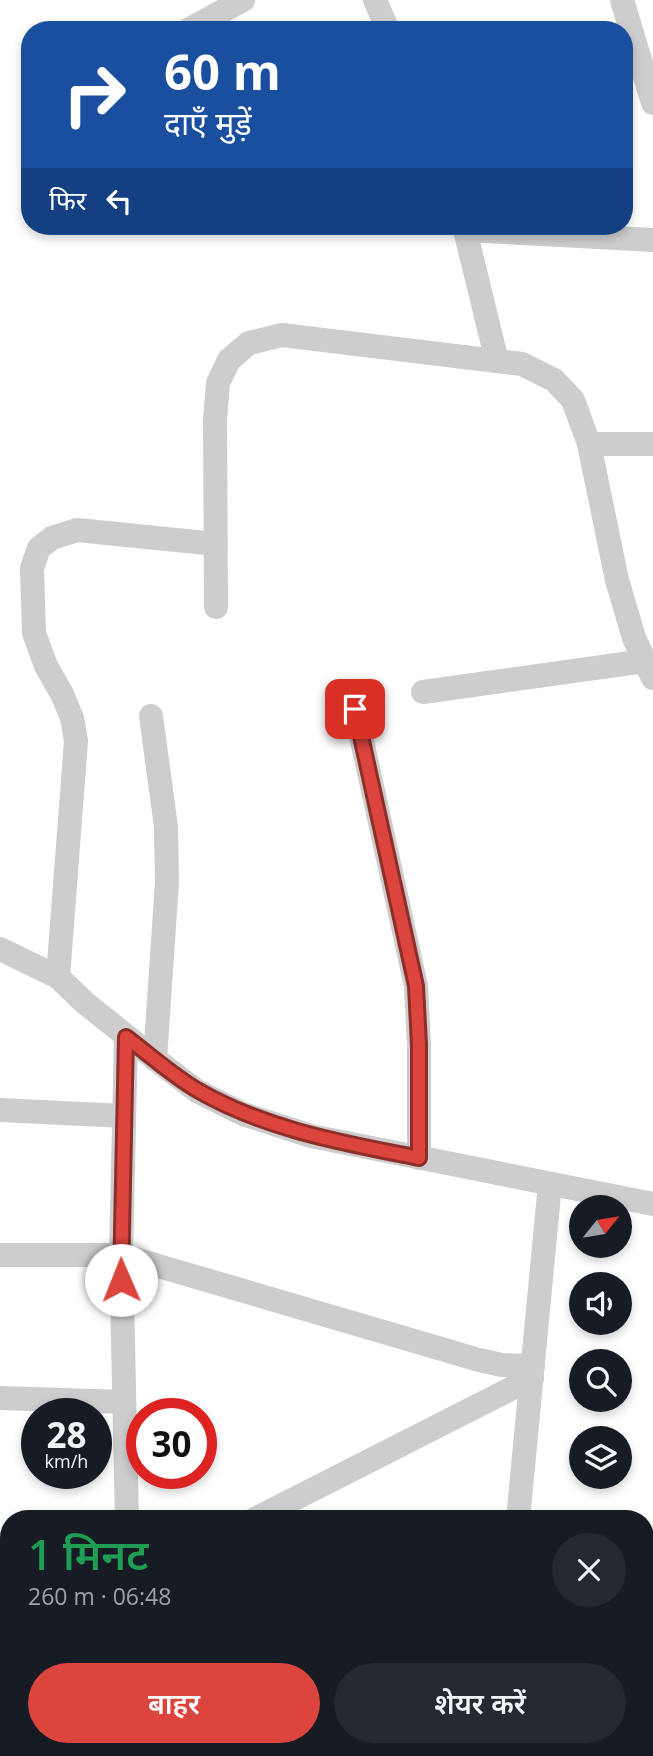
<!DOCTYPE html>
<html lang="hi">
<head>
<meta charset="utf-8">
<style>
	body { margin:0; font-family:"Open Sans","Noto Sans Devanagari",sans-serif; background:#242831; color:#f1f3f6; height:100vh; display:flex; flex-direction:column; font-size:26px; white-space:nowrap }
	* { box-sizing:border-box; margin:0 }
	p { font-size:23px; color:#9ea1a6 }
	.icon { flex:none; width:38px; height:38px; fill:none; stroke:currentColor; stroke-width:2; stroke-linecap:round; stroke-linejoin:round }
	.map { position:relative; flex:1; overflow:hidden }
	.side { position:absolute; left:0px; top:1510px; width:654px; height:247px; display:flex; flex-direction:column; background:#171b24; border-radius:28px 28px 0 0; box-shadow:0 4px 10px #0003 }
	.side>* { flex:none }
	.guide { position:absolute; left:21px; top:21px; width:612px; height:214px; border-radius:28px; box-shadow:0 4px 10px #0003; background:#1a4fa0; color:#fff; overflow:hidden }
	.needle { width:46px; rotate:60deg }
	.buttons { position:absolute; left:569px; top:1195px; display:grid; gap:14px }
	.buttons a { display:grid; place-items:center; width:63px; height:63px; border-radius:50%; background:#171b24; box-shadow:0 4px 10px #0003; font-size:35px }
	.speed { position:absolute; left:21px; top:1398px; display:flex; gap:14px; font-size:35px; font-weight:700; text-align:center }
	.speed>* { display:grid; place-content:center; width:91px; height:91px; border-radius:50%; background:#171b24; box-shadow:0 4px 10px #0003; line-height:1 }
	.speed small { font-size:18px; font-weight:400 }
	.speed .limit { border:10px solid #d22; background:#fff; color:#111 }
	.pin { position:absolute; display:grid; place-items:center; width:60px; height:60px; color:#fff; margin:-30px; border-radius:14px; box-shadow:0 4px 10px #0006 }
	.me { position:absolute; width:77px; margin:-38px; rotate:359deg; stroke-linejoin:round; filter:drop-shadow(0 0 5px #0008) }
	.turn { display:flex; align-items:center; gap:24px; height:147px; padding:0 28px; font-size:32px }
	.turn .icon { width:91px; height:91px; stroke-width:2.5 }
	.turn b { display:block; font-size:49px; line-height:60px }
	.then { display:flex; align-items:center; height:66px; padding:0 28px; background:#0003; gap:14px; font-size:26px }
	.round { display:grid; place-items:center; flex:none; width:74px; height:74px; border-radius:37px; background:#242831 }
	.summary { display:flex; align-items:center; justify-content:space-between; height:119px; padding:0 28px }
	h1 { font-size:42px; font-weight:600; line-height:52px; color:#1e9e55 }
	.button { display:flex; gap:14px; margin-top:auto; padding:14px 28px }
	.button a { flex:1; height:80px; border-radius:42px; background:#dc453d; color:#fff; font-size:28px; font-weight:600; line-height:80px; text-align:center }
	.button a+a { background:#242831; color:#f1f3f6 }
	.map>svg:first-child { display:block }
</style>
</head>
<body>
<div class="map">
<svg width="653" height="1756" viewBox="0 0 653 1756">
	<rect width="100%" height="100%" fill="#fff"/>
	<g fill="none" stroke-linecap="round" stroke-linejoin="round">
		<g stroke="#cdcdcd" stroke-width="24">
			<path d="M375 0 388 30"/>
			<path d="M622 0 653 103"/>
			<path d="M188 30 243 0"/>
			<path d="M464 226 497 361"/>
			<path d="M466 230 653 240"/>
			<path d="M589 444H653"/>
			<path d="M216 607 215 420 218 383 229 360 249 343 282 335 522 364 554 380 573 400 589 444 617 580 634 638 653 678"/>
			<path d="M423 692 645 661"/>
			<path d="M355 709 416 986 419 1045V1158"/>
			<path d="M151 716 166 827 167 882 155 1059"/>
			<path d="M0 949 58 977 84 1002 155 1059 197 1091 243 1114 311 1136 653 1204"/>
			<path d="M58 977 76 741 72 718 62 694 46 666 34 633 32 568 39 548 52 538 77 530 216 544"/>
			<path d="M126 1036 121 1255 127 1519"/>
			<path d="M0 1110 124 1116"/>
			<path d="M0 1255H121L479 1360 502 1365 533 1366"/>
			<path d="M0 1398 124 1402"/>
			<path d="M255 1519 532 1378"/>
			<path d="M518 1519 550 1184"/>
			<path d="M646 1543H653"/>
			<path d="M0 1624 9 1620"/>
			<path d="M646 1691 653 1675"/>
			<path d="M147 1748 149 1756"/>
			<path d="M3 1756 29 1748"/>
			<path d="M424 1756 427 1748"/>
			<path d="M618 1756 621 1748"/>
		</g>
	</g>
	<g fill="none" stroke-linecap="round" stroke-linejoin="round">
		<g stroke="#8f2d28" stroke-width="18">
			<path id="route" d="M121 1280 126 1037C150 1055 173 1076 199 1091 267 1130 344 1143 419 1158V1045L416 986 355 709"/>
		</g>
		<use href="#route" stroke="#dc453d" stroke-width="12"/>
	</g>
</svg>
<div class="buttons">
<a><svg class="needle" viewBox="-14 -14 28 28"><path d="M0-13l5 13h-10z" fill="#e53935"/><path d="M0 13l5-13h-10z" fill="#9ea1a6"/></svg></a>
<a><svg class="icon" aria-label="sound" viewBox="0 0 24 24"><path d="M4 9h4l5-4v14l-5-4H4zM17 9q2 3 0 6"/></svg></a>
<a><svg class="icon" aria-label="search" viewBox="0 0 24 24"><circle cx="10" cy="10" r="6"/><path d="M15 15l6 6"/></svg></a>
<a><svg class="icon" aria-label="layers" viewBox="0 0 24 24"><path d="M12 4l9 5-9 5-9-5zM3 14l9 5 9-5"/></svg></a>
</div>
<div class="speed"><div>28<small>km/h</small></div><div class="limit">30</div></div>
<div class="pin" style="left:355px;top:709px;background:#d93025"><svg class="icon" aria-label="arrive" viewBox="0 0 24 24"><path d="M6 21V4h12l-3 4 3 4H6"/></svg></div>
<svg class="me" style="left:121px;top:1280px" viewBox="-20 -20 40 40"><circle r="19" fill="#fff"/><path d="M0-13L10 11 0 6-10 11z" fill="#dc453d"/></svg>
<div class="guide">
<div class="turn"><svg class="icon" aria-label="right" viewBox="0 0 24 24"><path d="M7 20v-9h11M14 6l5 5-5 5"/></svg><div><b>60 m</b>दाएँ मुड़ें</div></div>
<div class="then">फिर<svg class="icon" aria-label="left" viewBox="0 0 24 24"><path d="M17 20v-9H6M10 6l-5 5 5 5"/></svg></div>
</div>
<section class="side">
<div class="summary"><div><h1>1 मिनट</h1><p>260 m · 06:48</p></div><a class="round"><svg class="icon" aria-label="close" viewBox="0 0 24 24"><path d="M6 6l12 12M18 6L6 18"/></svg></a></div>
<div class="button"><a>बाहर</a><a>शेयर करें</a></div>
</section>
</div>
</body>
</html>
